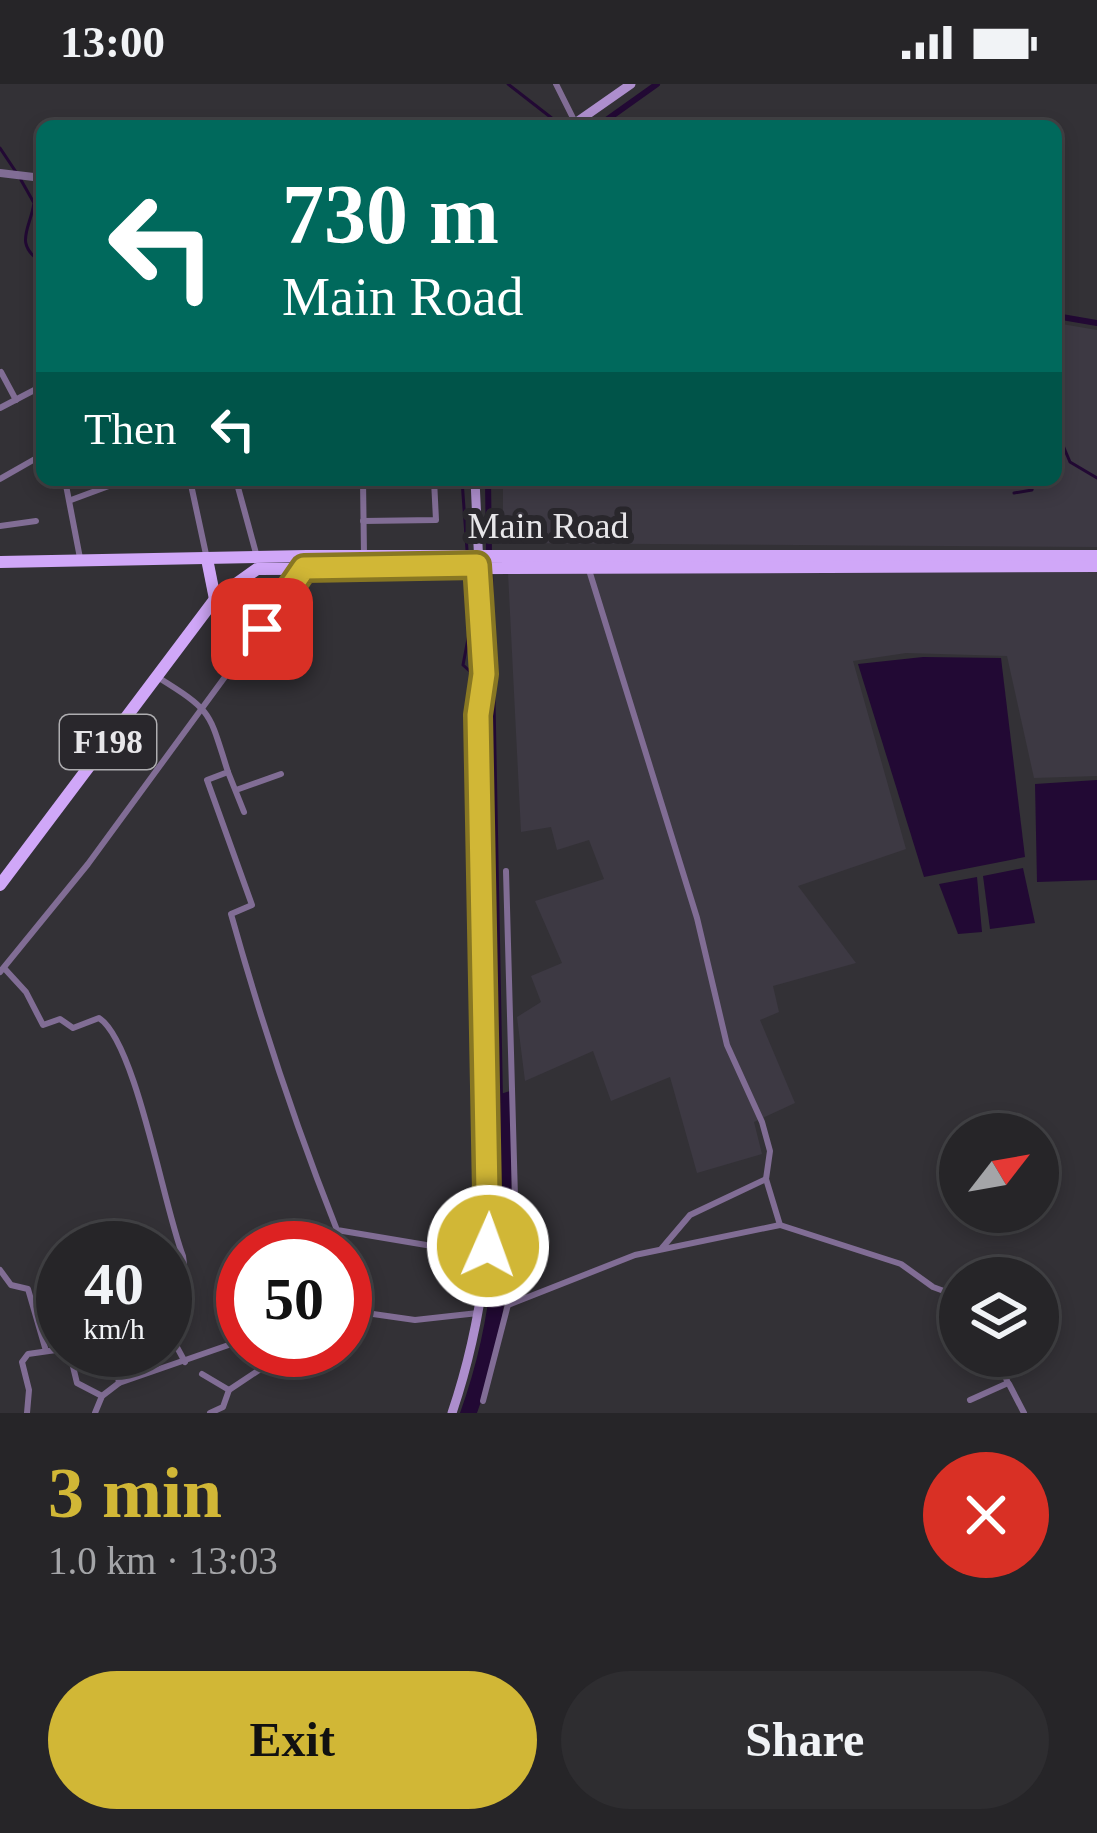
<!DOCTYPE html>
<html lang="en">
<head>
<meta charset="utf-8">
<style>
	body { margin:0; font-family:"Times New Roman",serif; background:#2e2d30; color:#f1f3f6; height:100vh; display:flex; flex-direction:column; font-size:45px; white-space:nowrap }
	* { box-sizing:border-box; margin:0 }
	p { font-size:39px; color:#a4a5a8 }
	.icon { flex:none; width:66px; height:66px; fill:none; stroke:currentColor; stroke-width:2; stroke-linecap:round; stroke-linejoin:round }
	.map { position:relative; height:1329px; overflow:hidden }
	.panel { display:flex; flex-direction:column; background:#262528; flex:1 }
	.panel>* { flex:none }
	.top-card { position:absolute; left:36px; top:36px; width:1026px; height:366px; border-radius:18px; box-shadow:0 6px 18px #0003,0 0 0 3px #424245; background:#00695c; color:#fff; overflow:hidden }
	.needle { width:78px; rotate:59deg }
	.buttons { position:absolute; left:939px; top:1029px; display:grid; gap:24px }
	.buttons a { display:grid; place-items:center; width:120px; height:120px; border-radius:50%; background:#262528; box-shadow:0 6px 18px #0003,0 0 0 3px #424245; font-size:60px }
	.speed { position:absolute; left:36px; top:1137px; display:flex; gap:24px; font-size:60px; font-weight:700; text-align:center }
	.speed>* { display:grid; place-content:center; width:156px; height:156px; border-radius:50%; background:#262528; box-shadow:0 6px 18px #0003,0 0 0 3px #424245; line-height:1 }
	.speed small { font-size:30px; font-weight:400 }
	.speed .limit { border:18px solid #d22; background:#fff; color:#111 }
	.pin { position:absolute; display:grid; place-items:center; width:102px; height:102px; color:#fff; margin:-51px; border-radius:24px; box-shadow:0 6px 18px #0006 }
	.me { position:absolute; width:132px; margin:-66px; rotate:2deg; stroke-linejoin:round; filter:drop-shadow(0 0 9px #0008) }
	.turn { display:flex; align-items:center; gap:42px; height:252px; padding:0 48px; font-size:54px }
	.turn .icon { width:156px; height:156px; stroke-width:2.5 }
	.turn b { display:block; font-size:84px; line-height:102px }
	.then { display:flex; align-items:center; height:114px; padding:0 48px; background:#0003; gap:24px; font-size:45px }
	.round { display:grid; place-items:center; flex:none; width:126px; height:126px; border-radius:63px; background:#2e2d30 }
	.overview { display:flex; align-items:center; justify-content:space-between; height:204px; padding:0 48px }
	h1 { font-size:72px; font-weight:700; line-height:90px; color:#d1b736 }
	.cta { display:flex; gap:24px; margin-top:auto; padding:24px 48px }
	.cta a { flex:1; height:138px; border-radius:72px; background:#d1b736; color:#111; font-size:48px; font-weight:700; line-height:138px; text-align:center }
	.cta a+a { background:#2e2d30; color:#f1f3f6 }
	.status { display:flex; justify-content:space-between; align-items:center; height:84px; padding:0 60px; background:#262528; direction:ltr }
	.status svg { height:33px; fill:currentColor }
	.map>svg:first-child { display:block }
</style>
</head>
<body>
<div class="status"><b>13:00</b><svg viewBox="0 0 49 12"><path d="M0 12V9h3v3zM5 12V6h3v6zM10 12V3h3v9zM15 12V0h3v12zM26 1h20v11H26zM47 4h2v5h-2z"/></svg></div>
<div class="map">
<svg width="1097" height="1329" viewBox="0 0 1097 1329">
	<rect width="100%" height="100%" fill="#333136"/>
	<g fill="#3d3943">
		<path d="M1056 239 1097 246V463L503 459V396H1056Z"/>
		<path d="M1097 488V692L1034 694 1007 572 906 569 853 577 906 765 798 802 856 879 773 902 779 928 760 936 795 1019 754 1038 762 1070 697 1089 670 993 611 1017 593 967 525 997 517 933 541 918 531 892 562 879 535 817 604 795 589 756 557 766 551 743 521 748 508 489Z"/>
	</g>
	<g fill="#220934">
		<path d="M923 573 1001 574 1025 773 924 793 858 580Z"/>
		<path d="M1097 696V796L1037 798 1035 700Z"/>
		<path d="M1023 784 1035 839 990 845 983 792Z"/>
		<path d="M977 793 982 848 958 850 939 800Z"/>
		<path d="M510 1007C513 1117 516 1224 477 1329H460C498 1225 500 1121 494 1012Z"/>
	</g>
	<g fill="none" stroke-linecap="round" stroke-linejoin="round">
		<g stroke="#220934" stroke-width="3">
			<path d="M508 0 562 42"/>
			<path d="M0 64 16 88"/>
			<path d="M21 96 34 119C30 146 13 159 42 179"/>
			<path d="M1056 345 1070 378 1097 394"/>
			<path d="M462 396 467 466"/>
			<path d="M1014 409 1032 406 1034 396"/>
			<path d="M469 491 471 539 463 581 474 591"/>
		</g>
		<g stroke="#220934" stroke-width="6">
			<path d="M598 42 657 0"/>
			<path d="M1056 232 1097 239"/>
			<path d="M488 396 489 470"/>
			<path d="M490 484 500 1016"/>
		</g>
		<g stroke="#816d95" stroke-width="6">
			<path d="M556 0 575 38"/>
			<path d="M1 288 16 316"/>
			<path d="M0 324 42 302"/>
			<path d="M0 395 42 371"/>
			<path d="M65 396 80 474"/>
			<path d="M190 396 207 475"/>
			<path d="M236 396 257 473"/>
			<path d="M363 396 364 470"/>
			<path d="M71 416 125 396"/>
			<path d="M363 437 436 436 434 396"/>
			<path d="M0 442 36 437"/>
			<path d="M589 486 697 834 727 961 762 1038 770 1067 766 1095 780 1141 901 1180 933 1203 960 1213"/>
			<path d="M159 594C214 628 209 629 228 688L207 696 252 821 231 830C261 937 296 1043 337 1146L438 1163 479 1210"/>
			<path d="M228 688 244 728"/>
			<path d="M236 706 281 690"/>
			<path d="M4 884 26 908 43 941 60 935 73 944 99 934C136 958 164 1124 183 1172 187 1193 179 1207 183 1226L171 1238 172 1254"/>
			<path d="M0 888 88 780 301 489"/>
			<path d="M662 1164 690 1131 766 1095"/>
			<path d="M0 1186 11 1201 28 1205 46 1267"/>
			<path d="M508 1221 635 1171 780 1141"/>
			<path d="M345 1226 415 1236 478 1229"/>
			<path d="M165 1254H172L185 1278"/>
			<path d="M69 1266 77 1299 102 1312"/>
			<path d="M202 1290 229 1306"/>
			<path d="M119 1299 114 1270 125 1266"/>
			<path d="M1009 1300 1024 1329"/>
			<path d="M970 1316 1008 1299 996 1272"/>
			<path d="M483 1317 512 1205 516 1150 506 787"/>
			<path d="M27 1329 29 1306 22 1278 28 1270 63 1265"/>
			<path d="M95 1329 102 1312 119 1299 243 1256"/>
			<path d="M210 1329 223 1323 229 1306 289 1266"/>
		</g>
		<path stroke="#816d95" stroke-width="8" d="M0 89 42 94"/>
		<g stroke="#ad8ecd" stroke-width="9">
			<path d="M571 42 631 0"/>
			<path d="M452 1329C475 1261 486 1197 490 1126L478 631 484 590 475 396"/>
		</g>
		<g stroke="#d0a7f8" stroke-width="12">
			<path d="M207 475 215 515"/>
			<path d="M0 478 307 472H1097"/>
			<path d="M0 801 215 515 257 485 1097 482"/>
		</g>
	</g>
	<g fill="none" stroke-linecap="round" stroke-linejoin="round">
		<g stroke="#887723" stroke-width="30">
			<path id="route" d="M262 545 304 484 477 481 484 590 478 631 488 1162"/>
		</g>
		<use href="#route" stroke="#d1b736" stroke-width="21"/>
	</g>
	<g text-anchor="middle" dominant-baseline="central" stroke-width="12" stroke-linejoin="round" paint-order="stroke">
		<rect fill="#29272c" stroke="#aeadb0" stroke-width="3" x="60" y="631" width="96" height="54" rx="9"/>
		<g font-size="33" font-weight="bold" fill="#e7e6e9">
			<text x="108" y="658">F198</text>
		</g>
		<g font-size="36" fill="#e7e6e9" stroke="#29272c">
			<text x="548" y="442">Main Road</text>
		</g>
	</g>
</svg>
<div class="buttons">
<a><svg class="needle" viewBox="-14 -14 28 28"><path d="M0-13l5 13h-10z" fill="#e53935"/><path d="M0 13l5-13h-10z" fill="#a4a5a8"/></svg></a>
<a><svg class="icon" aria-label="layers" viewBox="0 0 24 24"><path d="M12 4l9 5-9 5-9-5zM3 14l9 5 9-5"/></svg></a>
</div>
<div class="speed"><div>40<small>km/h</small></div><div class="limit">50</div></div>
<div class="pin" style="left:262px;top:545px;background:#d93025"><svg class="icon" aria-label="arrive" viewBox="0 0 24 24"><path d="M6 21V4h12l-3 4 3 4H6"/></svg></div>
<svg class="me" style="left:488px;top:1162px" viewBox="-20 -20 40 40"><circle r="17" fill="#d1b736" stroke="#fff" stroke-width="3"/><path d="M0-11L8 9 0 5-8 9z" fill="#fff"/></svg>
<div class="top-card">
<div class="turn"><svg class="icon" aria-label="left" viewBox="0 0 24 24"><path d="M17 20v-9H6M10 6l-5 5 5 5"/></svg><div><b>730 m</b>Main Road</div></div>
<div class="then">Then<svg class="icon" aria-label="left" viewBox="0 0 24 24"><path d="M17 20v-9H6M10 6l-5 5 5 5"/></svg></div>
</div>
</div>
<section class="panel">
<div class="overview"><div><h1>3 min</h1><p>1.0 km · 13:03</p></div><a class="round" style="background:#d93025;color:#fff"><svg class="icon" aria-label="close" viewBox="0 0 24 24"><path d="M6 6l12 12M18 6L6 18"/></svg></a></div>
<div class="cta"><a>Exit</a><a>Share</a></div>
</section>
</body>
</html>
